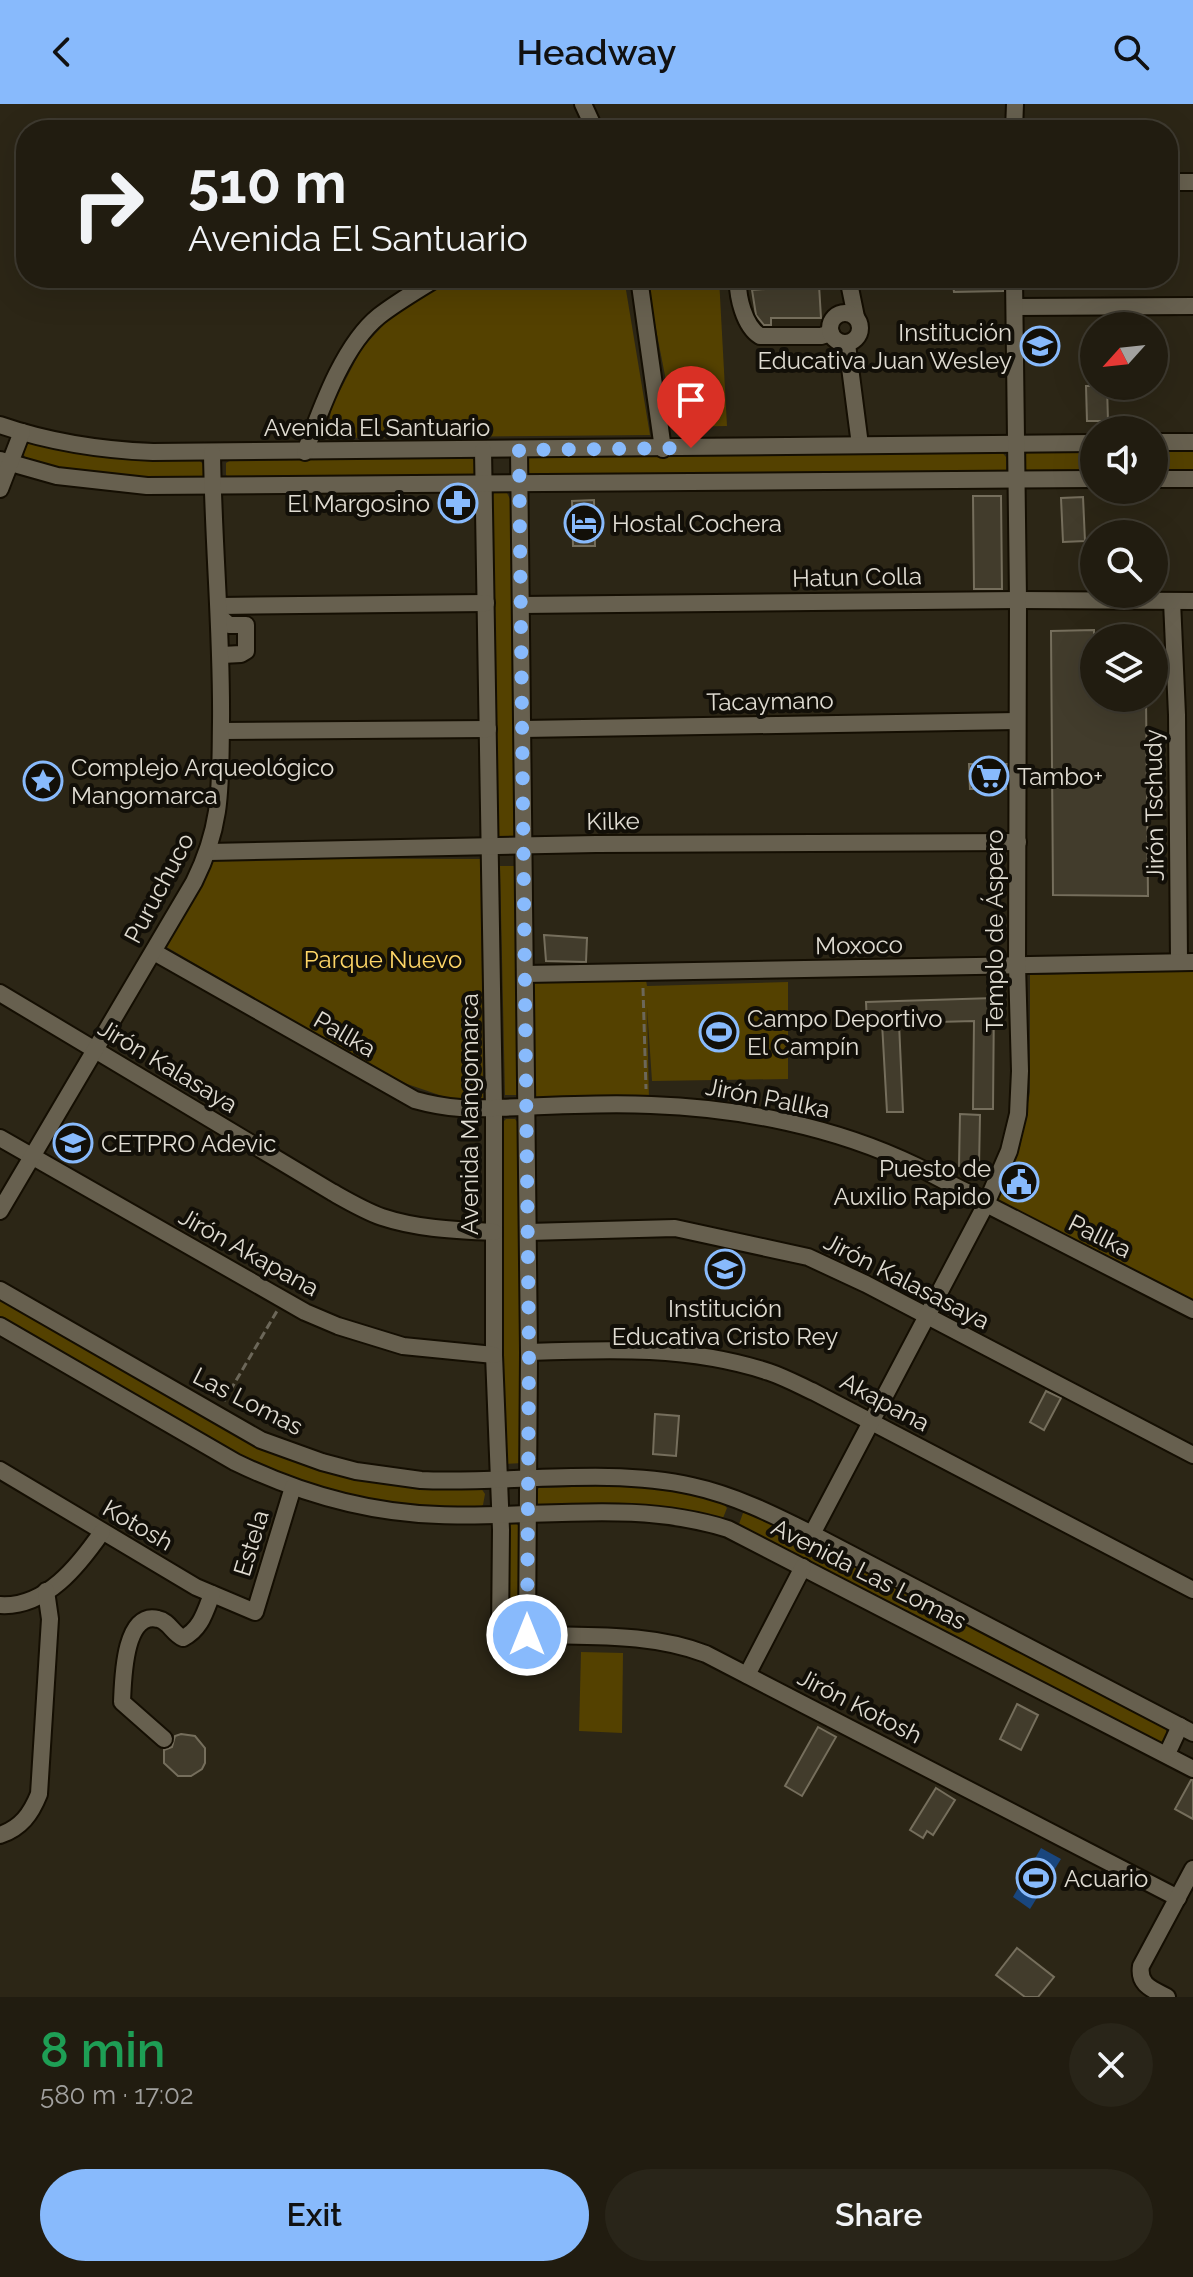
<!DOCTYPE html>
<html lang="en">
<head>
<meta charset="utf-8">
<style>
	body { margin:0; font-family:Raleway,sans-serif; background:#292519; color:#f1f3f6; height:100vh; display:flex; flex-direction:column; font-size:30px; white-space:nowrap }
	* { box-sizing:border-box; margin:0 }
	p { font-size:26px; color:#a2a19f }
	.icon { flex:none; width:44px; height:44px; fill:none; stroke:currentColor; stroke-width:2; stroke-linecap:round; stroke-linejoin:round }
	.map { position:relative; height:1893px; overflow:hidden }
	.details { display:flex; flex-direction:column; background:#211c10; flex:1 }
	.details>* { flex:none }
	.top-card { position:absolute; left:16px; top:16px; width:1162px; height:168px; border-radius:32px; box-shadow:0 8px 32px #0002,0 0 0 2px #3e3a30; background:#211c10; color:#f1f3f6; overflow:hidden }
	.needle { width:52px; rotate:243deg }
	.tools { position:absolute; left:1080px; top:208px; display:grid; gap:16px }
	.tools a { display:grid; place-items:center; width:88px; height:88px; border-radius:50%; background:#211c10; box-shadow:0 8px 32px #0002,0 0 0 2px #3e3a30; font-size:40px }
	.pin { position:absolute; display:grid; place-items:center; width:68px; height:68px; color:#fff; margin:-82px -34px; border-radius:50% 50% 50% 0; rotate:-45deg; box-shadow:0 0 8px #0007 }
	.pin .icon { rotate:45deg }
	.me { position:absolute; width:88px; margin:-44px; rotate:0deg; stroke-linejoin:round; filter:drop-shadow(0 0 6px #0008) }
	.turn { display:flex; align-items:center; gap:28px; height:168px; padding:0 40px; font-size:36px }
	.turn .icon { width:104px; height:104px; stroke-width:2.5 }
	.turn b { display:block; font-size:56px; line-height:68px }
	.round { display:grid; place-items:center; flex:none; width:84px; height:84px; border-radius:42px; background:#292519 }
	.overview { display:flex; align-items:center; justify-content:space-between; height:136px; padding:0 40px }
	h1 { font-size:48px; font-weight:600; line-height:60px; color:#1e9e55 }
	.primary-button { display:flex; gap:16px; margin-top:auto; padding:16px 40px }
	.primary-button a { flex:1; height:92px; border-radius:48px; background:#88bafc; color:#111; font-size:32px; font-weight:600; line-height:92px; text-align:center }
	.primary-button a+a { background:#292519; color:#f1f3f6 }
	header { display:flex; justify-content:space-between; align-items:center; height:104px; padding:0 40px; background:#88bafc; color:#111; font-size:36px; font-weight:600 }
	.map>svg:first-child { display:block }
</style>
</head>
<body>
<header><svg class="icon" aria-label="back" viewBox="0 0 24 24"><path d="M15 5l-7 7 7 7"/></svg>Headway<svg class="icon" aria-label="search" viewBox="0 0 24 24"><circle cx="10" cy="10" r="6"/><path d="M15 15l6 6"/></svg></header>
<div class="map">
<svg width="1193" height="1893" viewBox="0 0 1193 1893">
	<rect width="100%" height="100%" fill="#2c2616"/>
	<g fill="#544100">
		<path d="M450 174H624L650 331 328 334 331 304 362 244 390 214Z"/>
		<path d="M646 174H719L727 322 675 323Z"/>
		<path d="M34 338 198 355 203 360 205 371 199 377 84 371 27 357 24 351 25 341Z"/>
		<path d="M1001 347 1006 353V367L997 371 529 373 525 368 524 357 530 353Z"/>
		<path d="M1094 348V368H1028L1023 364 1022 354 1027 349Z"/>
		<rect x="1154" y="348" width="39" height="19"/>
		<path d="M236 353 472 354 477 360 476 370 468 373 229 375 226 371V359Z"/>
		<path d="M506 387 511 397 514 738 496 737 491 395 494 389Z"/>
		<path d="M212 754 481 755 483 994 451 995 407 980 369 961 163 841Z"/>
		<path d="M500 762H518L520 991H505Z"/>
		<path d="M1193 867V1199L995 1099 1020 1043 1030 988V871Z"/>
		<path d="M538 875 646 876 647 882 788 878V975L652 977 647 903 649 996 536 994 531 990 532 880Z"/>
		<path d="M506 1015H515L519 1020 524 1359 505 1360 501 1020Z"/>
		<path d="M0 1192 252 1337 409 1381 481 1384 485 1390 483 1401 477 1405H436L369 1396 295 1377 239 1352 0 1214Z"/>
		<path d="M638 1381C660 1384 715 1386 727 1404L723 1414 714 1416 656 1402 539 1404 535 1400 533 1389 539 1384Z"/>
		<path d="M751 1406 1165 1622 1167 1631 1161 1639H1151L743 1428 739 1420 743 1409Z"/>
		<path d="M504 1417 514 1418 520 1423 518 1517 509 1522 499 1514Z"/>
		<path d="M581 1548 623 1549 622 1629 579 1627Z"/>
	</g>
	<path fill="#19467e" d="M1041 1744 1061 1755 1030 1805 1013 1793Z"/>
	<g fill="#423c2c" stroke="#756e5c" stroke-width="2">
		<path d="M952 174H1003V187L954 188Z"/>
		<path d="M819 181 821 214H771V221H764L756 211 752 186Z"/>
		<path d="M1086 282H1107L1108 317H1087Z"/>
		<path d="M973 392H1001L1002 485H974Z"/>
		<path d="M1083 393 1085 437 1063 438 1061 394Z"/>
		<path d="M594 396 595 442H573L572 397Z"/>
		<path d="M1094 526V594H1146L1148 792 1053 791 1051 527Z"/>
		<path d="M969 660H1007L1006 685H970Z"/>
		<path d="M544 831 587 834 586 858 546 857Z"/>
		<path d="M994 894 993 1005H973L974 917 899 919 903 1008H887L882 919 867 920 866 898Z"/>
		<path d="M960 1010 980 1011 979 1063 959 1062Z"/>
		<path d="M1046 1287 1061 1294 1044 1326 1030 1318Z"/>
		<path d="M655 1310 679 1312 676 1352 653 1350Z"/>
		<path d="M1017 1600 1038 1611 1021 1646 1000 1635Z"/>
		<path d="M818 1623 836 1633 802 1692 785 1682Z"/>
		<path d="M181 1630 195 1632 205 1644V1659L202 1665 191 1672H178L164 1659V1646L172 1643 175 1632Z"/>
		<path d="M1191 1676H1193V1715L1175 1705Z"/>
		<path d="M936 1684 955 1696 933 1731 927 1727 923 1734 910 1726Z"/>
		<path d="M1017 1844 1054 1873 1038 1893H1025L996 1871Z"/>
	</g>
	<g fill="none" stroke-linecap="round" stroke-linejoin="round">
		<g stroke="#140e02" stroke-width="20">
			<g id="minor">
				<path d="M583 0 595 26"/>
				<path d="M1014 26 1015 0"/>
				<path d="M1168 78H1193"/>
				<path d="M639 174 663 345"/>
				<path d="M738 174C737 192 744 222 760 232H821L831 229"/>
				<path d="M848 174 856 213"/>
				<path d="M1015 203 1193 202"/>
				<circle cx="845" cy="224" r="15"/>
				<path d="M847 240 860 341"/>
				<path d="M0 321C49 338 102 346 153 348L1094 339"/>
				<path d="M1154 338H1193"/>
				<path d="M483 346 494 1004V1251L501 1426 500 1529C569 1535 640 1525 706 1550L1178 1794"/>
				<path d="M519 346 529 1248 527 1531"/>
				<path d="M305 348C321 305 343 241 379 212 397 198 418 186 437 174"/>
				<path d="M0 356 57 372 147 382 1094 375"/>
				<path d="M1154 375H1193"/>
				<path d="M0 385 22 328"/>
				<path d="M1172 497 1177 611 1179 857"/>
				<path d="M521 501 1018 496 1193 497"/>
				<path d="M220 502 486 499"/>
				<path d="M221 514 229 521H246V547L241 550 222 551"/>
				<path d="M523 625 1017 617"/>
				<path d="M221 627 488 625"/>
				<path d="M209 748 596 740 1018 738"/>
				<path d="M154 848 415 996C458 1008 481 1004 524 1003 564 1001 611 999 651 1001 740 1004 836 1023 916 1062 940 1074 962 1087 987 1097"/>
				<path d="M525 870 1193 858"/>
				<path d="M0 889 332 1088C348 1097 365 1107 382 1113 418 1125 456 1126 494 1128"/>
				<path d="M0 1034 305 1208 338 1222 403 1242 494 1251"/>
				<path d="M986 1100 1193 1206"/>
				<path d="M0 1107 194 778C223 720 220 681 221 618 222 528 213 438 212 348"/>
				<path d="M528 1128 675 1124 808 1153 866 1180 1193 1351"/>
				<path d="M0 1186 261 1336 322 1358 356 1367 421 1376C507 1380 609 1363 692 1382 734 1391 774 1411 812 1430L1193 1629"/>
				<path d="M0 1222 235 1358C299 1389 367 1409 439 1411 536 1415 634 1395 728 1425L1193 1665"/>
				<path d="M529 1248C610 1245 691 1242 769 1268 784 1273 799 1281 814 1288L1193 1486"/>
				<path d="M0 1366 196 1483 255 1508 293 1383"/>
				<path d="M812 1430 986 1100 1009 1047 1018 1010 1020 967 1017 861 1018 496 1014 174"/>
				<path d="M0 1501C46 1504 79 1461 102 1428"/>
				<path d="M747 1571 803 1463"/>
				<path d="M164 1635 122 1598C123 1576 124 1506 158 1515 169 1517 173 1530 183 1534 201 1525 205 1508 212 1490"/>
				<path d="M1167 1650 1180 1622"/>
				<path d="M0 1731C21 1724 31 1710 39 1690L50 1515 46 1487"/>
				<path d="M1167 1893C1152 1885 1138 1881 1141 1862L1193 1765"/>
			</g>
		</g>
		<g stroke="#6c6759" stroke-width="3" stroke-dasharray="8 4" stroke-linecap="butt">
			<path d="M643 884 646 985"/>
			<path d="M224 1297 277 1207"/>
		</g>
		<use href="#minor" stroke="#67604f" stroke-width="16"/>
	</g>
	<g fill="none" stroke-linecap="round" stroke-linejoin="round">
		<path stroke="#88bafc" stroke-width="14" stroke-dasharray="0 25.2" d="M527 1531 529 1248 519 346 691 344"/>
	</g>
	<defs>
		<g id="school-ring" transform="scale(2)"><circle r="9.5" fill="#120f08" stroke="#88bafc" stroke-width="1.5"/><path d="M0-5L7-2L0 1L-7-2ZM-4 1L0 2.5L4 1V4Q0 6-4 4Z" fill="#88bafc"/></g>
		<g id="pharmacy-ring" transform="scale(2)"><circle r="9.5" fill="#120f08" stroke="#88bafc" stroke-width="1.5"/><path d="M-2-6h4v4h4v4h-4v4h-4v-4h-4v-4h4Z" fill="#88bafc"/></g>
		<g id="hotel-ring" transform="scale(2)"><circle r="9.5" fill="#120f08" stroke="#88bafc" stroke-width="1.5"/><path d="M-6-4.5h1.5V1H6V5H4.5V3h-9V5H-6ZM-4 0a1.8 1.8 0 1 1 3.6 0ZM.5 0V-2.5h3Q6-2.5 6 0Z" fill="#88bafc"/></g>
		<g id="supermarket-ring" transform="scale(2)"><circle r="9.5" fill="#120f08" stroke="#88bafc" stroke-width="1.5"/><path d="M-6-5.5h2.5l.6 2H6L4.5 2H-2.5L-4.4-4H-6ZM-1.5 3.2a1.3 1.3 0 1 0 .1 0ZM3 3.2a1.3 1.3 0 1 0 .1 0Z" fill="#88bafc"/></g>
		<g id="sight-ring" transform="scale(2)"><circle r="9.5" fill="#120f08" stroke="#88bafc" stroke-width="1.5"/><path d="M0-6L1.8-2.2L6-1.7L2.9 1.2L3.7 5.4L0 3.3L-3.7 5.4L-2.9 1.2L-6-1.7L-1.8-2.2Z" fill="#88bafc"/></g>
		<g id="stadium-ring" transform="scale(2)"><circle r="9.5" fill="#120f08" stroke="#88bafc" stroke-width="1.5"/><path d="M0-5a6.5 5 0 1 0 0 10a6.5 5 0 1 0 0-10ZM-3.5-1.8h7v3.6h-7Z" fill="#88bafc"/></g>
		<g id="university-ring" transform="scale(2)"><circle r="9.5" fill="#120f08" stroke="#88bafc" stroke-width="1.5"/><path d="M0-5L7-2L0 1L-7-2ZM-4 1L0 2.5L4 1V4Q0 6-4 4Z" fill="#88bafc"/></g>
		<g id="civic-ring" transform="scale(2)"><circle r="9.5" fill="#120f08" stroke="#88bafc" stroke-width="1.5"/><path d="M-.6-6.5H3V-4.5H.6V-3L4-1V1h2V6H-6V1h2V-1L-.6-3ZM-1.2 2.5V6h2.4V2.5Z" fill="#88bafc"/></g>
	</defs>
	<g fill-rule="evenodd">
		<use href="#school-ring" x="1040" y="242"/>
		<use href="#pharmacy-ring" x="458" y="399"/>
		<use href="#hotel-ring" x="584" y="419"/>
		<use href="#supermarket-ring" x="989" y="672"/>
		<use href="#sight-ring" x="43" y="677"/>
		<use href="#stadium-ring" x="719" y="928"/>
		<use href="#university-ring" x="73" y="1039"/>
		<use href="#civic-ring" x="1019" y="1078"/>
		<use href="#school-ring" x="725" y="1165"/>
		<use href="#stadium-ring" x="1036" y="1774"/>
	</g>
	<g text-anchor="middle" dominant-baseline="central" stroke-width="8" stroke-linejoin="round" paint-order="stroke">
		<g font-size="24" fill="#e0dcd2" stroke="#120f08" text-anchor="start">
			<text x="1012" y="228" text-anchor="end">Institución<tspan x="1012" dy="28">Educativa Juan Wesley</tspan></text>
			<text x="430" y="399" text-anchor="end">El Margosino</text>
			<text x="612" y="419">Hostal Cochera</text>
			<text x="71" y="663">Complejo Arqueológico<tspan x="71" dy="28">Mangomarca</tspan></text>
			<text x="1017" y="672">Tambo+</text>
			<text x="747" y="914">Campo Deportivo<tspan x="747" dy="28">El Campín</tspan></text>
			<text x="101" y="1039">CETPRO Adevic</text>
			<text x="991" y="1064" text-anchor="end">Puesto de<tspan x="991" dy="28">Auxilio Rapido</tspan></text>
			<text x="725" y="1204" text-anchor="middle">Institución<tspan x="725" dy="28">Educativa Cristo Rey</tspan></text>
			<text x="1064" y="1774">Acuario</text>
		</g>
		<g font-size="24" fill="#e0dcd2" stroke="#120f08">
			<text x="377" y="323">Avenida El Santuario</text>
			<text transform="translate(857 473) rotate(-1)">Hatun Colla</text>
			<text transform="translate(770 597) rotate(-1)">Tacaymano</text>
			<text transform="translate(1154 701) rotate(-91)">Jirón Tschudy</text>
			<text transform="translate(613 717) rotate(-1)">Kilke</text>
			<text transform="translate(159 784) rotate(-62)">Puruchuco</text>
			<text transform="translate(994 827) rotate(-90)">Templo de Áspero</text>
			<text transform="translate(859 841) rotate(-1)">Moxoco</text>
			<text transform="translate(345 930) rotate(30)">Pallka</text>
			<text transform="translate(168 962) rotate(31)">Jirón Kalasaya</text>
			<text transform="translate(768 994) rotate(11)">Jirón Pallka</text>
			<text transform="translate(469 1010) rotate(-90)">Avenida Mangomarca</text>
			<text transform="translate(1100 1132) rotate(27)">Pallka</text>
			<text transform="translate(249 1148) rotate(29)">Jirón Akapana</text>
			<text transform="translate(907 1177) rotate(27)">Jirón Kalasasaya</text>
			<text transform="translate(248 1297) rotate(27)">Las Lomas</text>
			<text transform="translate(885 1298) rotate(28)">Akapana</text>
			<text transform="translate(138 1421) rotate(30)">Kotosh</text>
			<text transform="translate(251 1439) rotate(-73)">Estela</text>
			<text transform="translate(869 1470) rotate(27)">Avenida Las Lomas</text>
			<text transform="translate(860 1602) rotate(27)">Jirón Kotosh</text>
		</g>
		<g font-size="24" fill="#fed667" stroke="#120f08">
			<text x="383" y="855">Parque Nuevo</text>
		</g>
	</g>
</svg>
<div class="tools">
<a><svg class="needle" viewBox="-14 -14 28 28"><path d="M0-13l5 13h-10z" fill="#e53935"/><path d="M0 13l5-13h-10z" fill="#a2a19f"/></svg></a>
<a><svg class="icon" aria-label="sound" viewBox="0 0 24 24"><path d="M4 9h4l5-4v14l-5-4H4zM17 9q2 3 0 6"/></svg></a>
<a><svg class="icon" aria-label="search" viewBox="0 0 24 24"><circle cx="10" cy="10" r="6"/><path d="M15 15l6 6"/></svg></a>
<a><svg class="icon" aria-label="layers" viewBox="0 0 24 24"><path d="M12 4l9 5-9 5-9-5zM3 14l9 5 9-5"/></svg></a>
</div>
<div class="pin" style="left:691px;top:344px;background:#d93025"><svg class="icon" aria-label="arrive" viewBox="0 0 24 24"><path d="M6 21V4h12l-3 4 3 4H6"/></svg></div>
<svg class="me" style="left:527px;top:1531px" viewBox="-20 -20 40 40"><circle r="17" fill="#88bafc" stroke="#fff" stroke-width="3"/><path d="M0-11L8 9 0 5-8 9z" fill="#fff"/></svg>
<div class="top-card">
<div class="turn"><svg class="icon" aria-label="right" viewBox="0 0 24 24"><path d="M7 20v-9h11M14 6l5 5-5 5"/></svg><div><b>510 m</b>Avenida El Santuario</div></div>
</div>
</div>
<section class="details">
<div class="overview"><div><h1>8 min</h1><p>580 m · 17:02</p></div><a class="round"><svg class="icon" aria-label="close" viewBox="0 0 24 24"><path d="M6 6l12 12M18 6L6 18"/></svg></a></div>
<div class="primary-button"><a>Exit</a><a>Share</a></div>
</section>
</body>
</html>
